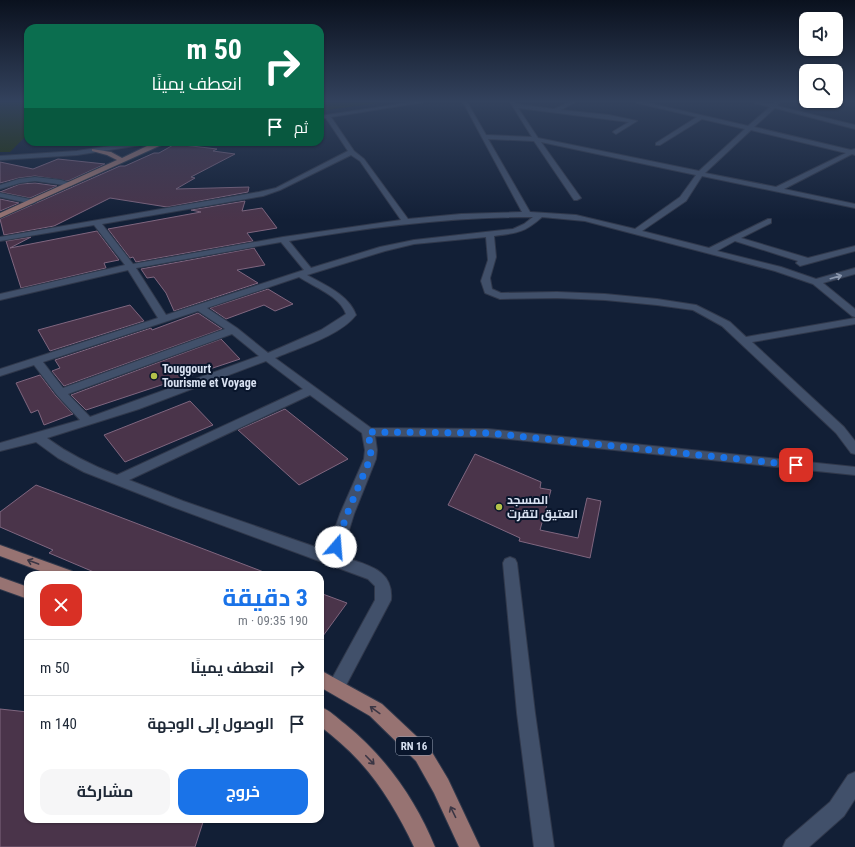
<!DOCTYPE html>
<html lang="ar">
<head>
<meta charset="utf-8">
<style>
	body { margin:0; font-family:"Roboto Condensed",Cairo,sans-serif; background:#f6f6f7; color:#1f2937; direction:rtl; height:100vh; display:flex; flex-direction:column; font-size:15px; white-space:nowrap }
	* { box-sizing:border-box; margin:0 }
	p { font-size:13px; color:#747a83 }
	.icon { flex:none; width:22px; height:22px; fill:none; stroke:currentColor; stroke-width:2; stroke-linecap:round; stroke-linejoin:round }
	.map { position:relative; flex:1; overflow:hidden; direction:ltr }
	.panel { position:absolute; left:24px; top:571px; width:300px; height:252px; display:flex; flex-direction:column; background:#fff; border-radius:12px; box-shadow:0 1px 3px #0004; direction:rtl }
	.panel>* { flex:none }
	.hud { position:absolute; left:24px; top:24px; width:300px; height:122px; border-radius:12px; box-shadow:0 1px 3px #0004; direction:rtl; background:#0b6e4f; color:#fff; overflow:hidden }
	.tools { position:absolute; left:799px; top:12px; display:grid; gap:8px }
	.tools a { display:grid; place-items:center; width:44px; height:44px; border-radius:8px; background:#fff; box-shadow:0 1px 3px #0004; font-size:20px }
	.pin { position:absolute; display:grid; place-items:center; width:34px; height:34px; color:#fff; margin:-17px; border-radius:8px; box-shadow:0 2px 6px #0006 }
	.me { position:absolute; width:44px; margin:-22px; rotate:18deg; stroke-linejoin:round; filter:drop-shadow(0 0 3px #0008) }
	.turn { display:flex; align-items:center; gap:14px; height:84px; padding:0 16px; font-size:18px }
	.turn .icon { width:52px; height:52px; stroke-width:2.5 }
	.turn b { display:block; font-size:28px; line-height:34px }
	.then { display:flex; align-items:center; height:38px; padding:0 16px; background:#0003; gap:8px; font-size:15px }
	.round { display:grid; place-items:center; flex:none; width:42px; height:42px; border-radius:12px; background:#f6f6f7 }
	.overview { display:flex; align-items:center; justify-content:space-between; height:68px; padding:0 16px }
	h1 { font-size:24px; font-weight:700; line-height:30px; color:#1a73e8 }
	.cta { display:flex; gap:8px; margin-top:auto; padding:8px 16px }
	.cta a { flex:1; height:46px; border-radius:12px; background:#1a73e8; color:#fff; font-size:16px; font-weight:700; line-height:46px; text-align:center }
	.cta a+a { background:#f6f6f7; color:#1f2937 }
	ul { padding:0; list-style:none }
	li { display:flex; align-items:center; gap:12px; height:56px; padding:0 16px; border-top:1px solid #e0e1e3 }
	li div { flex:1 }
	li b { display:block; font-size:15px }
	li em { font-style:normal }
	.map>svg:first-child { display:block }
</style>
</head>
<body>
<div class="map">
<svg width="855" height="847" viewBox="0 0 855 847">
	<rect width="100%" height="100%" fill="#121f36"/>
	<g fill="#203202">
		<path d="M0 102H28V134L10 152H0Z"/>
		<path d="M320 102H386L320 111Z"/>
	</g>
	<g fill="#4a344a" stroke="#7f667f">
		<path d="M175 144 217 149 213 151 235 154 191 177 195 178 176 189 249 187 248 192 167 207 110 198 54 226 4 235 0 219 120 166H125L154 153H159Z"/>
		<path d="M58 159 105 164 68 181 35 176 19 178 0 183V162L33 169Z"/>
		<path d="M35 183 57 186 30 198 0 192 20 184Z"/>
		<path d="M0 199 19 203 0 211Z"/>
		<path d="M245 201 242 211 262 208 277 228 247 233 253 241 136 262 133 257 130 258 108 229 201 212 191 210Z"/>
		<path d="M97 231 119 260 104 263 106 268 21 288 6 241 31 237 10 248Z"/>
		<path d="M254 248 265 265 237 270 258 283 174 311 166 293 154 277 147 278 141 269Z"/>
		<path d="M268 289 293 304 275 311 264 305 226 319 210 308Z"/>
		<path d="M130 305 144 321 50 351 38 330Z"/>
		<path d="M198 313 222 329 64 386 52 371 60 368 55 360 151 328 152 330Z"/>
		<path d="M221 339 240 359 86 410 71 395Z"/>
		<path d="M40 375 56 396 73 414 44 425 38 410 31 413 16 383Z"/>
		<path d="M190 401 213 425 125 462 104 435Z"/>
		<path d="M285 409 348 459 299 485 238 430Z"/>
		<path d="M475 454 541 482 540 488 551 490 540 530 578 538 587 498 601 501 590 558 519 541 520 538 448 505Z"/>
		<path d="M36 485 269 574V575H101L49 553 53 550 0 527V512Z"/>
		<path d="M320 593 347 603 320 640Z"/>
		<path d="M0 709 28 712V819H204L195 847H0Z"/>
	</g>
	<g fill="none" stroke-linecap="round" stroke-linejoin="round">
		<g stroke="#30384b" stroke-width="2">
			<g id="minor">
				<path d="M413 102H424L331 117 354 151 364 159 408 219 461 214 522 212 463 102H467L486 135 532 137 510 102H514L516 104 554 109 570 102H575L561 110 609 115 637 121 616 134 613 132 614 131 629 122 518 108 538 138 699 171 745 129 702 119 660 145H656V143L697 117 637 103V102H644L748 126 770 107 755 103V102L772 104 775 102H780L777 106 855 125V129L775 108 754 127 851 150 855 149V155L852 154 784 189 855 204V208L702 176 686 201 642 231 709 248 768 219H771V223L741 238 808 258 855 246V251L800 266 796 263 798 261 735 241 717 251 781 267 816 279 855 268V274L823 283 855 309V317L852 316 813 284 775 271 585 221 542 217C524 233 517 233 494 236L496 257 490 278 492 289 501 293 557 292 605 294 657 299 696 305 730 322 746 337 855 318V324L752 342 844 427 855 441V454L851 453 836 433 722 326 693 310 657 305 605 300 557 298 500 299 485 293 481 281 488 260 486 237 414 244 385 251 307 275C325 285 349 295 356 315 340 336 298 348 275 358L371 428 488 429 855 467V475L488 437 375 436 377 450 376 459 354 514 341 556C365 565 394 568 391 600L343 691 337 694 331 691 328 686 375 600V586L368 579 173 507 84 472 58 458 36 442 0 451V443L80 420 57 395 34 365 0 376V369L158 318 128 270 0 300V294L125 265 94 225 0 241V237L259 192 276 188 348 151 326 118H320V116ZM751 130 846 153 776 187 705 173ZM488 139 534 141 574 200H577L581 198 541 142 696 175 680 197 635 229 576 215 530 212ZM351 155 360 161 401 220 283 237 133 264 102 224 263 196 280 190ZM533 217 524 224 513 229 414 240 380 247 311 268 289 241C370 227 450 217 533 217ZM281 242 304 270 166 315 136 268ZM299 277C314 287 340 296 346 314L321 330 268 353 237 328 207 308ZM198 311 225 329 63 388 43 362ZM232 334 259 356 90 417 68 394ZM266 361 303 389 117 475C91 465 69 454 47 438L139 409ZM310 395 362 433 365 450 364 459 340 514 327 551 183 501 129 480Z"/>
				<path d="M136 142 144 143 141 145 77 155 0 160V156L77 151Z"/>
				<path d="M35 177 61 180 74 184 71 186 35 181 20 183 0 189V185L19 179Z"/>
				<path d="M0 193 35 200 36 202 32 204 0 197Z"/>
				<path d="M510 557 515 559 517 563 535 713 554 847H534L517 713 503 563 505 559Z"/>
				<path d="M855 772V799L844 816 809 847H783L786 840 830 802 848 775Z"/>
			</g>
		</g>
		<g stroke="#30384b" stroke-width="2">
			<g id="major">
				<path d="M138 142H168L0 218V213L117 160 107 155 92 151V149L111 152 122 158 147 146 140 145Z"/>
				<path d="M0 545 72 571 75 575H51L0 556Z"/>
				<path d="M0 577 28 587V599L0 589Z"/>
				<path d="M320 670 382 704 430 749 448 779 480 847H459L434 793 416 761 370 716 320 687Z"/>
				<path d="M320 707C330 710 337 718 345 724 385 756 416 800 435 847H414C400 817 382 786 359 761 347 748 334 737 320 726Z"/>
			</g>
		</g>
		<use href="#minor" fill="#41506a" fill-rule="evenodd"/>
		<use href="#major" fill="#977372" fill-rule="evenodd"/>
	</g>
	<defs><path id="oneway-shaft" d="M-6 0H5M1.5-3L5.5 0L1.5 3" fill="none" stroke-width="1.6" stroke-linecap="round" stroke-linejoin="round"/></defs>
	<use stroke="#8c98ae" href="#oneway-shaft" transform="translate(836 277) rotate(-16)"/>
	<g stroke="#3b3644">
		<use href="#oneway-shaft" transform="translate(33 562) rotate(-160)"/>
		<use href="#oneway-shaft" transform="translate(375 710) rotate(-144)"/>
		<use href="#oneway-shaft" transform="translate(370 760) rotate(46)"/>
		<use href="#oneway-shaft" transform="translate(453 812) rotate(-116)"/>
	</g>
	<linearGradient id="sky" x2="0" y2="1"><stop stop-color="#0a111e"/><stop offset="0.46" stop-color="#33425d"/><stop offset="1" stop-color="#33425d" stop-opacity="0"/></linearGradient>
	<rect width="855" height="220" fill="url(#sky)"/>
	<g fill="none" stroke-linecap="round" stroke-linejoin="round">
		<path stroke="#1a73e8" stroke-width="7" stroke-dasharray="0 12.6" d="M336 547 347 514 370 459 371 450 368 432 488 433 796 465"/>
	</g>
	<g fill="#b4c24a" stroke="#09152b" stroke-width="1.5">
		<circle cx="154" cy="376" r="4"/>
		<circle cx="499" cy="507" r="4"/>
	</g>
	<g text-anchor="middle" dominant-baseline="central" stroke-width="4" stroke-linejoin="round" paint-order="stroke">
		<rect fill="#09152b" stroke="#9aa4b6" stroke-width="1" x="396" y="737" width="36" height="18" rx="3"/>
		<g font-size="11" font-weight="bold" fill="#d8e1f1">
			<text x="414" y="746">RN 16</text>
		</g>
		<g font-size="12" font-weight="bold" fill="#d8e1f1" stroke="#09152b" text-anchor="start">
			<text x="162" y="369">Touggourt<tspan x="162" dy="14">Tourisme et Voyage</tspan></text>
			<text x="507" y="500">المسجد<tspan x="507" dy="14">العتيق لتقرت</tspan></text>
		</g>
	</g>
</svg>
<div class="tools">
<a><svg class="icon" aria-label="sound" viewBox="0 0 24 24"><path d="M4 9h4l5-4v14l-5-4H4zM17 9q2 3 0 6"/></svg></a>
<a><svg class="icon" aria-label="search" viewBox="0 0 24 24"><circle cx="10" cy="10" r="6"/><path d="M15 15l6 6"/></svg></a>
</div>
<div class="pin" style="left:796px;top:465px;background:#d93025"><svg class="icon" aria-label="arrive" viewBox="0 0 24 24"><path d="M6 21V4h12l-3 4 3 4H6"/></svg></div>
<svg class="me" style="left:336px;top:547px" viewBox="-20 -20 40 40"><circle r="19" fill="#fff"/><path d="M0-13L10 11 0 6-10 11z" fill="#1a73e8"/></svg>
<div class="hud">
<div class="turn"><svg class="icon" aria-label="right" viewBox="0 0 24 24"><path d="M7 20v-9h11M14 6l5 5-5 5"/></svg><div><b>50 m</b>انعطف يمينًا</div></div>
<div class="then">ثم<svg class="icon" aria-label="arrive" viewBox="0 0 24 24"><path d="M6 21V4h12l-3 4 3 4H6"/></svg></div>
</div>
<section class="panel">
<div class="overview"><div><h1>3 دقيقة</h1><p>190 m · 09:35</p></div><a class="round" style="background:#d93025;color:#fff"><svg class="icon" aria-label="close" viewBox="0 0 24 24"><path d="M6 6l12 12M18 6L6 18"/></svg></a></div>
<ul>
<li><svg class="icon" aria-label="right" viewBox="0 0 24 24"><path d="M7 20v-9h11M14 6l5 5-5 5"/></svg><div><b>انعطف يمينًا</b></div><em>50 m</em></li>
<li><svg class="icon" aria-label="arrive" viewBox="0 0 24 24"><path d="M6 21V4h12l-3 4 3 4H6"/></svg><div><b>الوصول إلى الوجهة</b></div><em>140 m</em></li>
</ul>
<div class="cta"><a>خروج</a><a>مشاركة</a></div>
</section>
</div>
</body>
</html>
